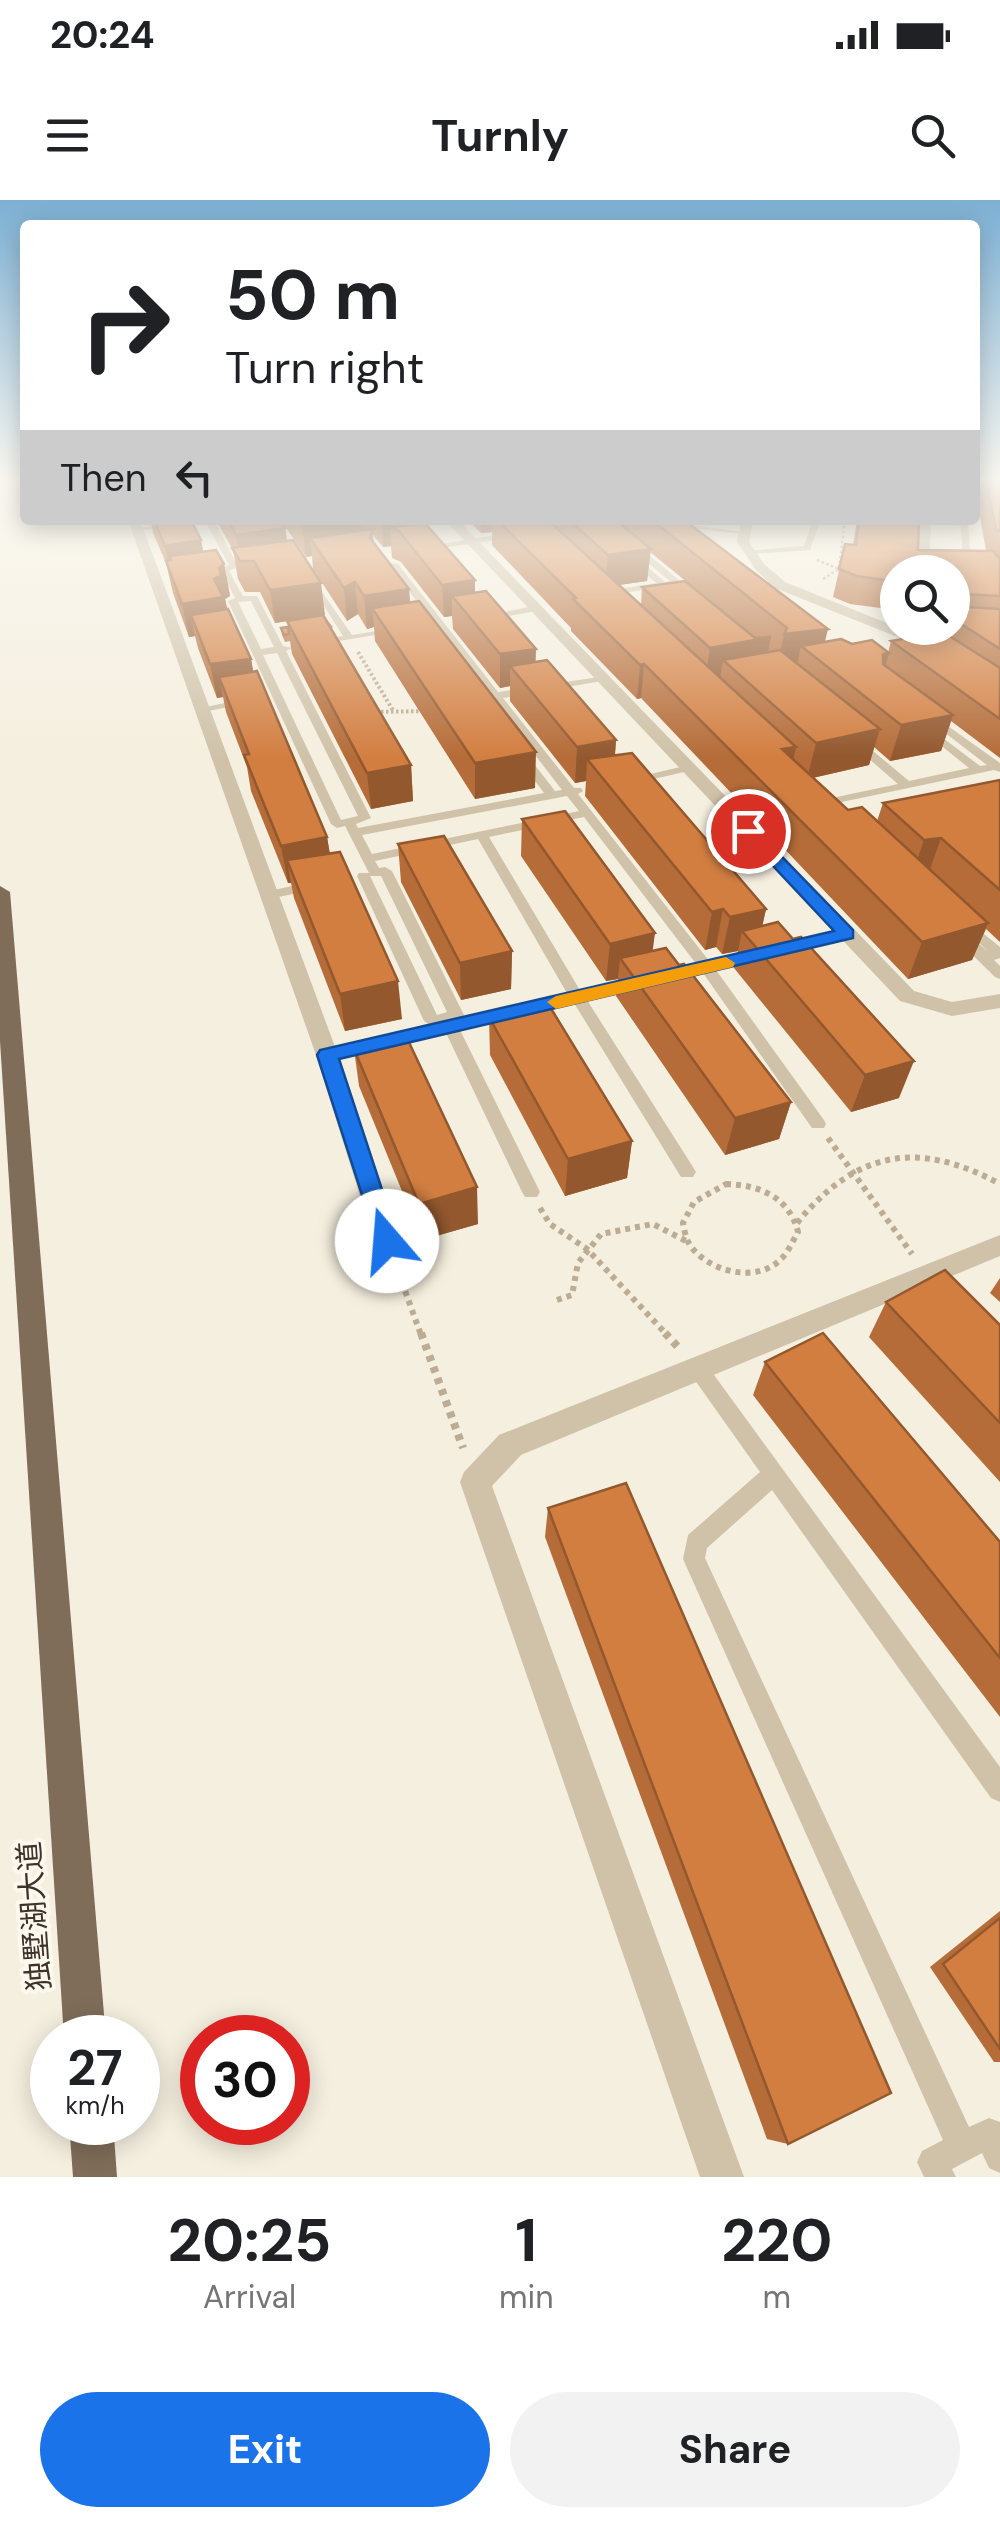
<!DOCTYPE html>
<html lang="en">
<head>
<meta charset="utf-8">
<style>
	body { margin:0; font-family:"DM Sans","Noto Sans SC",sans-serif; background:#f2f2f2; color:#202124; height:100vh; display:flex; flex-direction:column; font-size:38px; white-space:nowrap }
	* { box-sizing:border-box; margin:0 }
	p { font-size:32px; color:#757577 }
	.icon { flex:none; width:55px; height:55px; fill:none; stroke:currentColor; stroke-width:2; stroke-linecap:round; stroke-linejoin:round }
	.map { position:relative; height:1977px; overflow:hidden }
	.side { display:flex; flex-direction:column; background:#fff; flex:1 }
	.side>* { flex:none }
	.banner { position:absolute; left:20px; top:20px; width:960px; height:305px; border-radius:10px; box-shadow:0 5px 25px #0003; background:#fff; color:#202124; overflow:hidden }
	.buttons { position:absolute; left:880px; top:355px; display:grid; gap:20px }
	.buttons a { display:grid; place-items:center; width:90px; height:90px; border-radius:50%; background:#fff; box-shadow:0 5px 25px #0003; font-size:50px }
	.speed { position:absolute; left:30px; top:1815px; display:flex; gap:20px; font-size:50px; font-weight:700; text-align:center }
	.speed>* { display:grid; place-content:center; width:130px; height:130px; border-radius:50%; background:#fff; box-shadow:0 5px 25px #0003; line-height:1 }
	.speed small { font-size:25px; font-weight:400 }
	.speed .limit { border:15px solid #d22; background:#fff; color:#111 }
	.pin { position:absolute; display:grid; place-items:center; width:85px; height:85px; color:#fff; margin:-42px; border:5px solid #fff; border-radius:50%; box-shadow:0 2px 10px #0007 }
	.me { position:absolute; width:110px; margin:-55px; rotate:342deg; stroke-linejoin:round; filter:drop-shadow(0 0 8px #0008) }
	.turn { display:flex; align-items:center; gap:35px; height:210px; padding:0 40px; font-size:45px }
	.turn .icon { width:130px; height:130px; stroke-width:2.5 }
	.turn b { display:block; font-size:70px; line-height:85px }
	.then { display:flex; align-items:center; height:95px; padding:0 40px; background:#0003; gap:20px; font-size:38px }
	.eta { display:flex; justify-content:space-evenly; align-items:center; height:170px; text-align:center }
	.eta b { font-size:60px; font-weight:700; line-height:70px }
	.action { display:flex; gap:20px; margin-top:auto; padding:20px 40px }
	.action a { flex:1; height:115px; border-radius:60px; background:#1a73e8; color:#fff; font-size:40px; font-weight:700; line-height:115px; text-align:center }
	.action a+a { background:#f2f2f2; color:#202124 }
	.status { display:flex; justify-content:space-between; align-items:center; height:70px; padding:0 50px; background:#fff; direction:ltr }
	.status svg { height:28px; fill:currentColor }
	header { display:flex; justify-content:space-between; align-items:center; height:130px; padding:0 40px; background:#fff; font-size:45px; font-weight:700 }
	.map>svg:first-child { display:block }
</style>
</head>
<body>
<div class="status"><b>20:24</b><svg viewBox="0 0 49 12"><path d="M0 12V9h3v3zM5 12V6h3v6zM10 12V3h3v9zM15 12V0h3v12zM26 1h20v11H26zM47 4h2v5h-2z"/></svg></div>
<header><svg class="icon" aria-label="menu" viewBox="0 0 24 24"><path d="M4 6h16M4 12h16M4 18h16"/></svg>Turnly<svg class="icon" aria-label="search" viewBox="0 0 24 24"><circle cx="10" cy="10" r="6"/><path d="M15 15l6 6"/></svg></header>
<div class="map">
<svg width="1000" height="1977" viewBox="0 0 1000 1977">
	<rect width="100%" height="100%" fill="#f5efdf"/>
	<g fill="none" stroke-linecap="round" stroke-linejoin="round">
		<g stroke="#bcac93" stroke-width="2.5" stroke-dasharray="2.5 2.5" stroke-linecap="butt">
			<path d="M817 360 839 369 823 379"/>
			<path d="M843 369H839L845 320"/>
		</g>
		<g stroke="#bcac93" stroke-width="4" stroke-dasharray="2.5 2.5" stroke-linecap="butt">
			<path d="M358 452 394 512"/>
			<path d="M371 512 428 511"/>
		</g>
		<g stroke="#bcac93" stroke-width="6" stroke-dasharray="5 5" stroke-linecap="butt">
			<path d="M828 938 912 1054"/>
			<path d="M726 984C760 985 789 997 798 1032 793 1040 788 1053 781 1059 757 1084 708 1072 690 1045 686 1039 684 1030 683 1023L694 1002Z"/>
			<path d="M540 1008 550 1024 587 1049 667 1135"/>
			<path d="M797 1023C856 951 917 939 1000 984"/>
			<path d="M395 1063 421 1135"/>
			<path d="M557 1100 572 1095 578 1063 601 1034 653 1024 686 1041"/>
		</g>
		<g stroke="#bcac93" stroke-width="8" stroke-dasharray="6 6" stroke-linecap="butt">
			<path d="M421 1133 463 1248"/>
			<path d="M665 1133 678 1147"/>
		</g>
		<g fill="#cfc2a9" fill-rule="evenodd">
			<path d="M190 320H214L238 367 229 371 243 396H257L283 446 292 448 286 451 371 618 356 624 358 628 544 593 517 557 523 554 527 555 555 591 562 590 392 369 386 368 349 320H357L391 363 398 364 498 492 606 476 607 478 602 481 503 498 574 588H581L583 591 578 594 710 762 758 751 763 752V758L716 770 824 920 826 924 824 928H812L703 773 667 782 662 780V774L697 765 584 617 489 637 581 792 637 779 644 784 642 787 587 800 693 967 696 972 693 977H681L574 803 460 830 540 992 537 997H525L522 992 446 833 327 860 321 859 319 855 321 851 432 826 424 821 357 676 359 673H369L345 626 337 628 331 624 228 401 235 398 220 369 229 365 206 323 137 331 133 329ZM251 401 274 447 261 449 238 402ZM277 453 358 616 341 620 263 455ZM567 596 579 611 372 654 362 635ZM478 639 568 795 455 821 464 815 392 671 385 667 379 668 375 661ZM370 676H381L447 812 437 815Z"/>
			<path d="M620 320H648L746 332 742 334Z"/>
			<path d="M803 320H813L819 324 810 350 749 354 745 351 804 346 811 325Z"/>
			<path d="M960 320H968L970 352 984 360 1000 361V367L979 364 963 355Z"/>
			<path d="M620 331 680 381V385L601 396V392L604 391 656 383 600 334ZM611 336H615L670 381 665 382Z"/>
			<path d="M514 332 517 337 421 351 417 348Z"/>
			<path d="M311 376 352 435 395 428 400 431 314 445V441L343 436 307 379Z"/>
			<path d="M534 406 537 407V411L485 420 480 417Z"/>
			<path d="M247 498 252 501 251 503 202 512 197 509Z"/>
			<path d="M931 514 1000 563V572L994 570 818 607V601L898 584 853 545V541H861L909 581 969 568 923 531 921 529 927 526 980 566 987 565 927 519V515Z"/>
			<path d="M689 565 695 568 693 570 627 585 621 581Z"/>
			<path d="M316 681 321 682V688L269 699 262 695 264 692Z"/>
			<path d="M964 718 1000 747V758L994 760 1000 766V779L995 777 952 735 959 731 964 732 989 752 959 725 957 722Z"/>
			<path d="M846 730 851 731V737L784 753 777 749 779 746Z"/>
			<path d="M699 1161 706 1164 1000 1567V1602L991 1598 772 1290 707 1348 705 1358 969 1927 989 1918 1000 1922V1973L989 1968 982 1953 952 1969 956 1977H924L917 1962 922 1951 943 1940 683 1359 688 1335 760 1272 692 1176 689 1170 692 1164Z"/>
		</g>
		<g fill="#cfc2a9" fill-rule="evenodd">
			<path d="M128 320H140L338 855 400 1041 396 1048 387 1051 378 1048 374 1041 316 855Z"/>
			<path d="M445 320H458L914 791 952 802 1000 794V808L952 816 900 801Z"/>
			<path d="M741 320H753L749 342 764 364 785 382 914 434V428H928L927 441 915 444 775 388 756 370 737 342Z"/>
			<path d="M919 320H931L929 372H917Z"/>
			<path d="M1000 1035V1056L521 1255 492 1286 744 1977H700L460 1282 464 1272 499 1235Z"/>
		</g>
		<g fill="#7f6d59" fill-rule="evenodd">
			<path d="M0 686 10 692 106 1838H64L0 841Z"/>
			<path d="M69 1922H113L117 1977H73Z"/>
		</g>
	</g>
	<g fill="#b56c38" fill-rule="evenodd">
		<path d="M975 281H1000V558L951 521 941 551 890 561 874 547 869 565 813 578 848 610 877 621 883 603 1000 580V742L986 729 972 760 908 779 641 498 637 499 571 431V428L492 345V332L481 333 468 320H684L824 442 852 444 888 453 891 441 931 435V428H952V372H898V415L888 409 850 404 833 397 845 344 853 345 857 320H919L918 350H986L975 290ZM650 352 688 383 642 387 641 405 619 385 647 381Z"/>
		<path d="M149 320H191L201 340 203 352 224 364 230 396 225 399 227 408 225 410 251 459 253 472 327 637 330 654 402 819 345 831 294 698 291 683H288L251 591 247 567 226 512 223 497 217 498 198 448 195 436 189 437 173 393 166 363 153 333 151 322Z"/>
		<path d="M216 320H280L285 328 287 341 325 415H323L333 427 331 429 411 565 413 601 371 609 292 454 290 441 285 442 282 435 281 428 288 427 287 421 275 423 260 392H245L238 379 233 350Z"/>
		<path d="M281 320H417V324L475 380V393L536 462 616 540 615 556 766 709 762 726 899 898 851 912 734 768 738 751 722 754 716 747 705 750 585 596 586 581 575 583 510 501V486L500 488 453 429 452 416 444 417 401 362 392 358 391 346 383 347 373 335 374 343 409 389 410 402 535 588 475 599 375 441 374 427 367 429 358 414 347 421 313 369 312 356 306 357Z"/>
		<path d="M522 619 653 751 679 765 791 902 779 939 725 955 616 796 618 779 606 781 521 656Z"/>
		<path d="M398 644 512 751 511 789 461 800 401 682Z"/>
		<path d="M489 817 632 941 627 978 565 996 490 855Z"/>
		<path d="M354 849 478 1024 422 1040 359 886Z"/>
		<path d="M1000 1078V1102L990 1093Z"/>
		<path d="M886 1102 1000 1125V1282L869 1137Z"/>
		<path d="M765 1162 1000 1342V1517L753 1195Z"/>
		<path d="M548 1308 788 1944 767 1939 545 1337Z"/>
		<path d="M1000 1711V1862H994L930 1767Z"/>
	</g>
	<g fill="#93582e">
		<path d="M364 320 366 349 310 338 312 356 306 357 302 326Z"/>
		<path d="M381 320H416L418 342 390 327 391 346 383 347Z"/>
		<path d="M481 320H492V332L481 333Z"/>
		<path d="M285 328 290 359 255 364 254 361H240L236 335Z"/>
		<path d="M201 340 207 371 172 377 165 346Z"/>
		<path d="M651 349 647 381 605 387 608 355Z"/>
		<path d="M224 364 230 396 225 399 227 408 225 409 229 430 191 415 195 436 189 437 182 404 214 379 219 368Z"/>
		<path d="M475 380V412L452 396V416L444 417 442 385Z"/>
		<path d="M355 382 358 414 347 421 344 388Z"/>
		<path d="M321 383 325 415 275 423 270 390Z"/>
		<path d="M409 389 411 421 372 408 374 427 367 429 364 396Z"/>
		<path d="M961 394 953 418 952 395Z"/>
		<path d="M828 429 820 462 801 446 797 465 777 468 784 434Z"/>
		<path d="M771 437 764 470 723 460 720 479 705 482 710 448Z"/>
		<path d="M536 449 535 483 510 466V486L500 488V454Z"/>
		<path d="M889 453 880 487 883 454Z"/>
		<path d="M251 459 257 493 219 477 223 497 217 498 210 464Z"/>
		<path d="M644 464 641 498 637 499 640 465Z"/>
		<path d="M953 515 941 551 890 561 901 525Z"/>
		<path d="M880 529 869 565 807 579 816 543Z"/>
		<path d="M616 540 613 576 587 559 586 581 575 583 577 547Z"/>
		<path d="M796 547 788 583 782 549Z"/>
		<path d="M536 552 535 588 475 599V563Z"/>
		<path d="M411 565 413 601 371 609 367 573Z"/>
		<path d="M327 637 333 674 287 660 291 683H288L281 646Z"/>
		<path d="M941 638 928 675 911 678 924 640Z"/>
		<path d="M723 709 716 747 705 750 712 712Z"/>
		<path d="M766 709 758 746 742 731 738 751 722 754 730 717Z"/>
		<path d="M988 723 972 760 908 779 922 742Z"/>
		<path d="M655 733 650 771 620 758 618 779 606 781 610 744Z"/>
		<path d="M512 751 511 789 461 800 460 763Z"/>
		<path d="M398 781 402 819 345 831 340 794Z"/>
		<path d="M914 861 899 898 851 912 865 875Z"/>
		<path d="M791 902 779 939 725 955 735 918Z"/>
		<path d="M632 941 627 978 565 996 568 959Z"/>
		<path d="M477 987 478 1024 422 1040 419 1004Z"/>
	</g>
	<g fill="#d27e41" stroke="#93582e" stroke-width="2.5">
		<path d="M986 281H1000V331L996 330Z"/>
		<path d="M154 320H191L201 340 165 346Z"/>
		<path d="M228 320H280L285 328 236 335Z"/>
		<path d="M298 320H353L302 326Z"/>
		<path d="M497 320H548L796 547 782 549 848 610 862 607 988 723 922 742 644 464 640 465 573 399 576 398Z"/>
		<path d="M569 320H616L651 349 608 355Z"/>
		<path d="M652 320H684L828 429 784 434 787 428Z"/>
		<path d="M859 320H919L918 350 993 351 1000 359V396L961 394 952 395V372H898V382L857 376 839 369 845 344 856 345Z"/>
		<path d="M425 323 475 380 442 385 399 331 390 327Z"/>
		<path d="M373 329 370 338 409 389 364 396 355 382 344 388 310 338Z"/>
		<path d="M293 340 321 383 270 390 254 361H240L232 348Z"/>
		<path d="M216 350 224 364 219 368 221 376 214 379 223 397 182 404 166 361 171 360 170 356Z"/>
		<path d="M685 381 755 438 771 437 710 448 642 387Z"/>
		<path d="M486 391 536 449 500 454 452 396Z"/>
		<path d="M419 401 536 552 475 563 372 408Z"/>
		<path d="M952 406 1000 409V449L952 418Z"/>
		<path d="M228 409 251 459 210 464 191 415Z"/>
		<path d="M323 415 411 565 367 573 287 421Z"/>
		<path d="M288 427 289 434 284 435 281 428Z"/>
		<path d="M943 432 1000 468V519L891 441Z"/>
		<path d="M841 439 852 444 872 440 889 453 883 454V464L953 515 901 525 801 446Z"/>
		<path d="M780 450 880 529 816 543 723 460Z"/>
		<path d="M547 460 616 540 577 547 510 466Z"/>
		<path d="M257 471 327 637 281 646 244 555 249 554 219 477Z"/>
		<path d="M632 553 766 709 730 717 723 709 712 712 587 559Z"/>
		<path d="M1000 580V690L941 638 924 640 883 603Z"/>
		<path d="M565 611 655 733 610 744 522 619Z"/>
		<path d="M444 636 512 751 460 763 398 644Z"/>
		<path d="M340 652 398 781 340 794 287 660Z"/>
		<path d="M778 722 793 739 801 737 914 861 865 875 742 731Z"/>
		<path d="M666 748 679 765 684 764 791 902 735 918 620 758Z"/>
		<path d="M547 802 632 941 568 959 489 817Z"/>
		<path d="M406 836 477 987 419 1004 354 849Z"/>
		<path d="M945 1070 1000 1125V1223L886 1102Z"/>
		<path d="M823 1133 1000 1342V1458L765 1162Z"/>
		<path d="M626 1283 891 1893 788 1944 548 1308Z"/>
		<path d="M1000 1718V1849L943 1764Z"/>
	</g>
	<linearGradient id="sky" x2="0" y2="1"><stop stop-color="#7cb0d4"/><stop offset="0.5" stop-color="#faf8f1"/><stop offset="1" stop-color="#faf8f1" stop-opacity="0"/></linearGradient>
	<rect width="1000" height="558" fill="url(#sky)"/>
	<path fill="#1a73e8" stroke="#114b97" stroke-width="2.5" d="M743 628H754L853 730V738L339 859 399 1041 395 1048H379L317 855 320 850 834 731 743 634Z"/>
	<path fill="#f59e0b" d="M726 757 735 763 733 767 556 809 547 802 556 796Z"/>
	<g text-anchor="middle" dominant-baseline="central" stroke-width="8" stroke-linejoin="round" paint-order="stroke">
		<g font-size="30" fill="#3c332a" stroke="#fcf8ed">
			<text transform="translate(34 1716) rotate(-94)">独墅湖大道</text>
		</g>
	</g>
</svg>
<div class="buttons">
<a><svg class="icon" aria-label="search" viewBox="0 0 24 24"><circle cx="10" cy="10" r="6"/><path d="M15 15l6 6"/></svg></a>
</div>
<div class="speed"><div>27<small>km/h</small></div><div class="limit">30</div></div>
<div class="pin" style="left:748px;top:631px;background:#d93025"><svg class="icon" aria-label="arrive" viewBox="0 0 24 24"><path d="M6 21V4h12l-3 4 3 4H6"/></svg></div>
<svg class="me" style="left:387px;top:1041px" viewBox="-20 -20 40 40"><circle r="19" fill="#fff"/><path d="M0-13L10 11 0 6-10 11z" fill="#1a73e8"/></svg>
<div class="banner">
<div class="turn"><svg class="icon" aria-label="right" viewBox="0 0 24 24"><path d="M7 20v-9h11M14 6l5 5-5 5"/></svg><div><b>50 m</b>Turn right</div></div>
<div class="then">Then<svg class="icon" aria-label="left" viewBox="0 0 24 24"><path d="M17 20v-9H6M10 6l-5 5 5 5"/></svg></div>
</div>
</div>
<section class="side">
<div class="eta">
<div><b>20:25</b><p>Arrival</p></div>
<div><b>1</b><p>min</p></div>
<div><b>220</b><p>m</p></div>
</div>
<div class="action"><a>Exit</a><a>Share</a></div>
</section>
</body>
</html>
